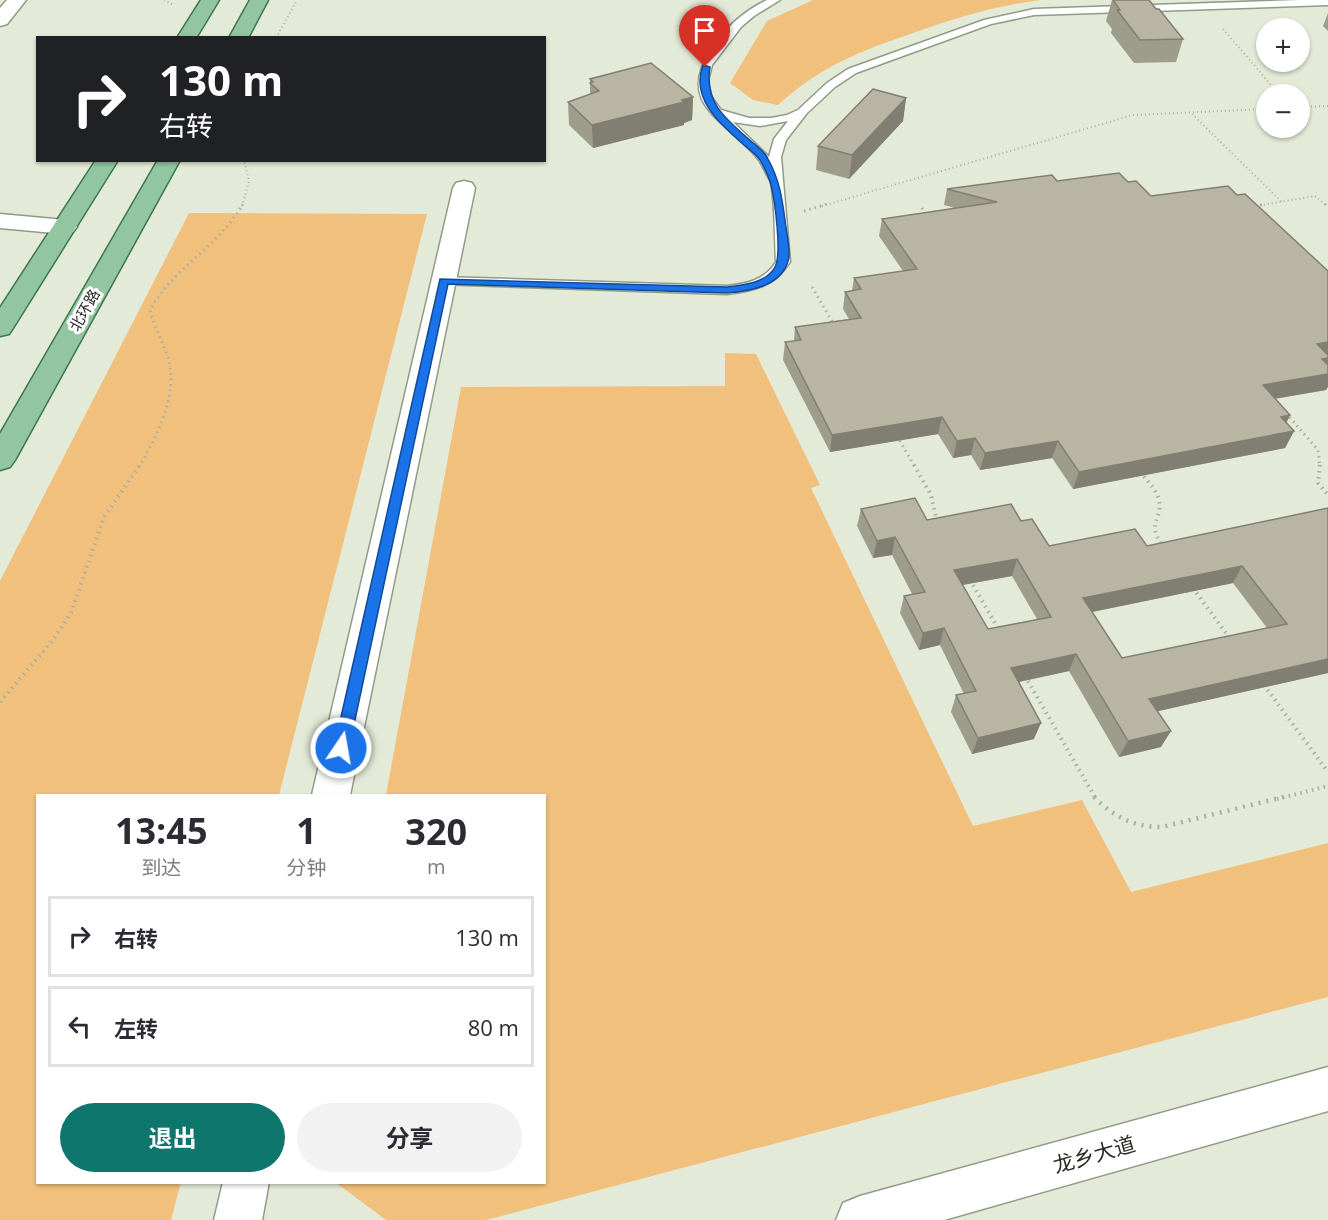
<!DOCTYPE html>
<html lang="zh">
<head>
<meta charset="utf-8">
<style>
	body { margin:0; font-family:"Open Sans","Noto Sans SC",sans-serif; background:#f2f2f3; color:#2b2b33; height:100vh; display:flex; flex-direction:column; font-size:22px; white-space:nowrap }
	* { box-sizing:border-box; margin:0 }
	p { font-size:20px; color:#7c7c81 }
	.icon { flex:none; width:33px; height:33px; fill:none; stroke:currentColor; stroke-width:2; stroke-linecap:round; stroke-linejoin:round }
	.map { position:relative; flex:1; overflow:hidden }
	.panel { position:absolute; left:36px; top:794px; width:510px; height:390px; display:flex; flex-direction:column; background:#fff; border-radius:0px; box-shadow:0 2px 4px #0004 }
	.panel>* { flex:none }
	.guide { position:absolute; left:36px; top:36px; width:510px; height:126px; border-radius:0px; box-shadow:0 2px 4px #0004; background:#202124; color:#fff; overflow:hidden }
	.fabs { position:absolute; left:1256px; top:18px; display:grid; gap:12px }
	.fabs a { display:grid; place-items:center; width:54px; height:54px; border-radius:50%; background:#fff; box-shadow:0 2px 4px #0004; font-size:30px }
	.pin { position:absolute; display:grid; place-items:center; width:51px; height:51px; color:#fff; margin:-62px -26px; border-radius:50% 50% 50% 0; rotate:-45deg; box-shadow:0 0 6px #0007 }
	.pin .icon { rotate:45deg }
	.me { position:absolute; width:66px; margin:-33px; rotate:12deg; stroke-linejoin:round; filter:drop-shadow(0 0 4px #0008) }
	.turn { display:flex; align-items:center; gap:21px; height:126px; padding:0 24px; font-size:27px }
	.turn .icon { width:78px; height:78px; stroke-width:2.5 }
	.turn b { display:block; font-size:42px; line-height:51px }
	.eta { display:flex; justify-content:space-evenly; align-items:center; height:102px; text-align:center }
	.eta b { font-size:36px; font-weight:700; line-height:42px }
	.cta { display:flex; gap:12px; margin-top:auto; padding:12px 24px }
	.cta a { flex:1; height:69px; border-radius:36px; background:#0f766e; color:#fff; font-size:24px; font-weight:700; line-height:69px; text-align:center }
	.cta a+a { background:#f2f2f3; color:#2b2b33 }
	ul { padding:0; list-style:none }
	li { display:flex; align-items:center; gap:18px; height:81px; margin:0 12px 9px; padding:0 12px; border:3px solid #e1e1e2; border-radius:0px }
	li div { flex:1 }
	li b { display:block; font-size:22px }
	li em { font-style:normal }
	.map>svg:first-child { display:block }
</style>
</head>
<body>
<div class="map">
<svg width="1328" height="1220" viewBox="0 0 1328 1220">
	<rect width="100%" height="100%" fill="#e3ead7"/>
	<g fill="#f2c07d">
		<path d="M813 0H1042C998 5 958 17 916 32 861 51 822 65 778 105L753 100 730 83 767 21Z"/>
		<path d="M189 213 427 214 279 795H38V1182H181L171 1220H0V581Z"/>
		<path d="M725 353 756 354 820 485 811 488 973 826 1082 800 1131 892 1328 843V997L486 1220H386L335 1182H544V795H386L461 387 725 386Z"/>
	</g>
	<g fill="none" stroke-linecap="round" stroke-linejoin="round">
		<g stroke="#929a88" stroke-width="3">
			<path id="service" d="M767 0H780L754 16 741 27 712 65 708 81 711 96 721 110 749 118H771L787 115 798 110 827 83 848 69 984 20 1034 9 1299 0H1328V5L1034 15 991 24 856 73 835 87 807 113 786 140 781 157 790 262C774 286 754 291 727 294L438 284 436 281 438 278 443 277 727 286C747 284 765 280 776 262 775 247 775 189 770 180 766 174 763 166 759 160 729 120 673 107 712 48 725 28 745 10 767 0ZM788 121 774 139 769 157 733 122 760 126Z"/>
		</g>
		<g stroke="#929a88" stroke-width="3">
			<g id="minor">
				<path d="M7 0H26L7 24 0 26V8Z"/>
				<path d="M464 181 472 183 475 188 350 795H312L453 188 456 183Z"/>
				<path d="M0 214 65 220 73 222 77 227 73 232 65 234 0 228Z"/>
				<path d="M223 1182H269L262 1220H214Z"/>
			</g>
		</g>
		<g stroke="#929a88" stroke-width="3">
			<path id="secondary" d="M1328 1067V1111L944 1220H836L843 1203 860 1196Z"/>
		</g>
		<g stroke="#3d774b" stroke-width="3">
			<g id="primary">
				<path d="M201 0H219L196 38H177Z"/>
				<path d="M250 0H268L248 38H229Z"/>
				<path d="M96 160H118L13 328 9 334 0 336V308Z"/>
				<path d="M158 160H180L15 460 10 467 0 470V434Z"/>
			</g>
		</g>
		<g stroke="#aab0a0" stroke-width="2" stroke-dasharray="1 3" stroke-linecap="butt">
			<path d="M164 0 174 5"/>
			<path d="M1223 29 1279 94"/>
			<path d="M276 38 297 0"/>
			<path d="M1299 107 1328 106"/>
			<path d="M1192 114 1282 202"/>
			<path d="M242 206 249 181 244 160"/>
			<path d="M822 206 1133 115 1266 109"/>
			<path d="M1256 206 1315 196 1327 206"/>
		</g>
		<g stroke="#aab0a0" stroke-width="3" stroke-dasharray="1.5 4" stroke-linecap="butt">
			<path d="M1325 204 1328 207"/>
			<path d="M1255 206 1265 204"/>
			<path d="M922 208 928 217"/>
			<path d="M804 211 827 204"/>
			<path d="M812 287 834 325"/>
			<path d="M1286 413 1318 450 1320 467"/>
			<path d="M897 436 915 467"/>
			<path d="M139 467C157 436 179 394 168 358 163 341 154 327 150 310 173 268 219 246 243 204"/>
		</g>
		<g stroke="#aab0a0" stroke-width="4" stroke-dasharray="1.5 4.5" stroke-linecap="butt">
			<path d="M914 465 931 495 937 521"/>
			<path d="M1320 465 1318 483 1328 495"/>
			<path d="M1140 472C1147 480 1156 489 1159 500 1163 520 1146 522 1162 545"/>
			<path d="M970 580 999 630"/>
			<path d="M1193 588 1231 640"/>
			<path d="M1025 676 1096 799"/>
			<path d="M1264 685 1328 772"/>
			<path d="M0 702 53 640 71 613 104 517 140 465"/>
			<path d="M1277 799 1328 786"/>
		</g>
		<path stroke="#aab0a0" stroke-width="4.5" stroke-dasharray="2 6" stroke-linecap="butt" d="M1094 797C1114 817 1134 827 1162 827L1283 797"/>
		<use href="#service" fill="#fff" fill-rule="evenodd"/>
		<use href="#minor" fill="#fff" fill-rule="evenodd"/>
		<use href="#secondary" fill="#fff" fill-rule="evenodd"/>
		<use href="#primary" fill="#92c6a0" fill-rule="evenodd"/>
	</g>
	<g fill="#9e9c8b" fill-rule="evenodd">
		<path d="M1112 0H1149L1183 39 1176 62 1134 63 1111 33 1112 29 1106 21Z"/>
		<path d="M1328 13V31L1323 26Z"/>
		<path d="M590 79 693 97 692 120 684 123V125L593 148 569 125 568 102 590 94Z"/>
		<path d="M906 98 903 121 849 179 816 170 818 146Z"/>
		<path d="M1057 181 1128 182 1151 196 1237 195 1328 271V363L1327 365 1326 390 1275 399 1290 415 1286 423 1294 431 1285 448 1073 489 1052 458 980 470 971 455 953 458 938 434 830 452 783 360 785 342 794 341 795 327 849 319 843 309 845 292 852 291 854 278 903 271 879 236 882 219 955 208 944 205 947 189Z"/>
		<path d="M1328 508V673L1158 711 1161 747 1119 757 1069 671 1019 682 1034 739 972 754 951 712 956 695 964 694 940 645 919 650 900 613 904 596 912 594 892 555 873 558 857 526 861 509 927 520 1021 521 1049 546H1147ZM1012 576 1037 619 988 629 963 585ZM1233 583 1267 628 1122 658 1092 612Z"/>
	</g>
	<g fill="#817f71">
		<path d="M693 97 692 120 684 123V125L593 148 592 125Z"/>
		<path d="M906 98 903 121 849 179 852 155Z"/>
		<path d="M1328 342V358L1317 344Z"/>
		<path d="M1328 358V363L1322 375V359Z"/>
		<path d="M1328 374V387L1326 390 1254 402 1263 385Z"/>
		<path d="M1290 415 1282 432 1281 417Z"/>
		<path d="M942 417 938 434 830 452 832 435Z"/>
		<path d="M1294 431 1285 448 1073 489 1079 472Z"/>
		<path d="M975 438 971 455 953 458 957 441Z"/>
		<path d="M1058 441 1052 458 980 470 985 453Z"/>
		<path d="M895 537 892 555 873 558 877 541Z"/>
		<path d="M1017 559 1012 576 950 587 954 570Z"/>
		<path d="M1242 566 1233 583 1077 615 1083 598Z"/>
		<path d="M944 628 940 645 919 650 923 633Z"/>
		<path d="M1076 654 1069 671 1005 685 1011 668Z"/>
		<path d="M1328 659V673L1141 715 1149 699Z"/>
		<path d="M1041 723 1034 739 972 754 978 738Z"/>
		<path d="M1171 731 1161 747 1119 757 1128 741Z"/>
	</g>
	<g fill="#b8b5a2" stroke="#817f71" stroke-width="1.5" fill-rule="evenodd">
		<path d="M1113 0H1149L1156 9H1159L1183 39 1140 40 1117 10H1120Z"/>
		<path d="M651 63 693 97 682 100 684 102 592 125 568 102 599 91 590 83 593 82 590 79Z"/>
		<path d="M873 89 906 98 852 155 818 146Z"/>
		<path d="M1119 173 1128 182 1136 181 1151 196 1228 186 1237 195 1245 194 1328 271V342L1317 344 1328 355V358L1322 359 1328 365V374L1263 385 1290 415 1281 417 1294 431 1079 472 1058 441 985 453 975 438 957 441 942 417 832 435 785 342 801 340 795 327 861 318 845 292 861 289 854 278 917 269 882 219 997 202 947 189 1052 175 1057 181Z"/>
		<path d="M915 498 927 520 1011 504 1021 521 1032 519 1049 546 1135 529 1147 546 1328 508V659L1149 699 1171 731 1128 741 1076 654 1011 668 1041 723 978 738 956 695 976 691 944 628 923 633 904 596 925 592 895 537 877 541 861 509ZM1017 559 1051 617 988 629 954 570ZM1242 566 1287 624 1122 658 1083 598Z"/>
	</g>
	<path fill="#1a73e8" stroke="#114b97" stroke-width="1.5" d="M703 65 710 67C704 104 727 120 752 142 758 147 765 152 768 159 779 179 782 197 785 220 786 231 790 246 789 257 784 286 751 291 727 293L448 284 349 748 346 753 341 755 336 753 334 748 440 279 727 287C744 285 766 283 775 267 782 254 775 201 771 185 769 177 764 167 760 160 756 154 749 149 744 145 721 125 690 99 703 65Z"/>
	<g text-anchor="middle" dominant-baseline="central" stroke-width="6" stroke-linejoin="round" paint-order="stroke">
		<g font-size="15" fill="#282b24" stroke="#fff">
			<text transform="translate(84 310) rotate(-61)">北环路</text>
		</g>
		<g font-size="21" fill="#282b24" stroke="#fff">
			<text transform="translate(1094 1154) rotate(-16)">龙乡大道</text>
		</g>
	</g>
</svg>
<div class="fabs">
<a>+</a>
<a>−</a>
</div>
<div class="pin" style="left:705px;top:67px;background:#d93025"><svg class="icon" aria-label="arrive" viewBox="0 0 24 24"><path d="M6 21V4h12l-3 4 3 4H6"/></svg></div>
<svg class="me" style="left:341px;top:748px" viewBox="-20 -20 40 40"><circle r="17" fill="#1a73e8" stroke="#fff" stroke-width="3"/><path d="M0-11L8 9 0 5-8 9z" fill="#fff"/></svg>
<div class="guide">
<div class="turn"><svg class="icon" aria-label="right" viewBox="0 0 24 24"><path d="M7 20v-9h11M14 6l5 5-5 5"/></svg><div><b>130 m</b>右转</div></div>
</div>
<section class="panel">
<div class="eta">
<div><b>13:45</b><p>到达</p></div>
<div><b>1</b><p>分钟</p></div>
<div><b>320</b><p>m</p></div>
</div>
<ul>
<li><svg class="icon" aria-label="right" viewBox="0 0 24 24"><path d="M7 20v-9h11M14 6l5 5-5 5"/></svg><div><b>右转</b></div><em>130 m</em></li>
<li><svg class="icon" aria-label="left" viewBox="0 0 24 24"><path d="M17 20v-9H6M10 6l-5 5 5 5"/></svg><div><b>左转</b></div><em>80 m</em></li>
</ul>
<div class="cta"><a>退出</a><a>分享</a></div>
</section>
</div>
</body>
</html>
